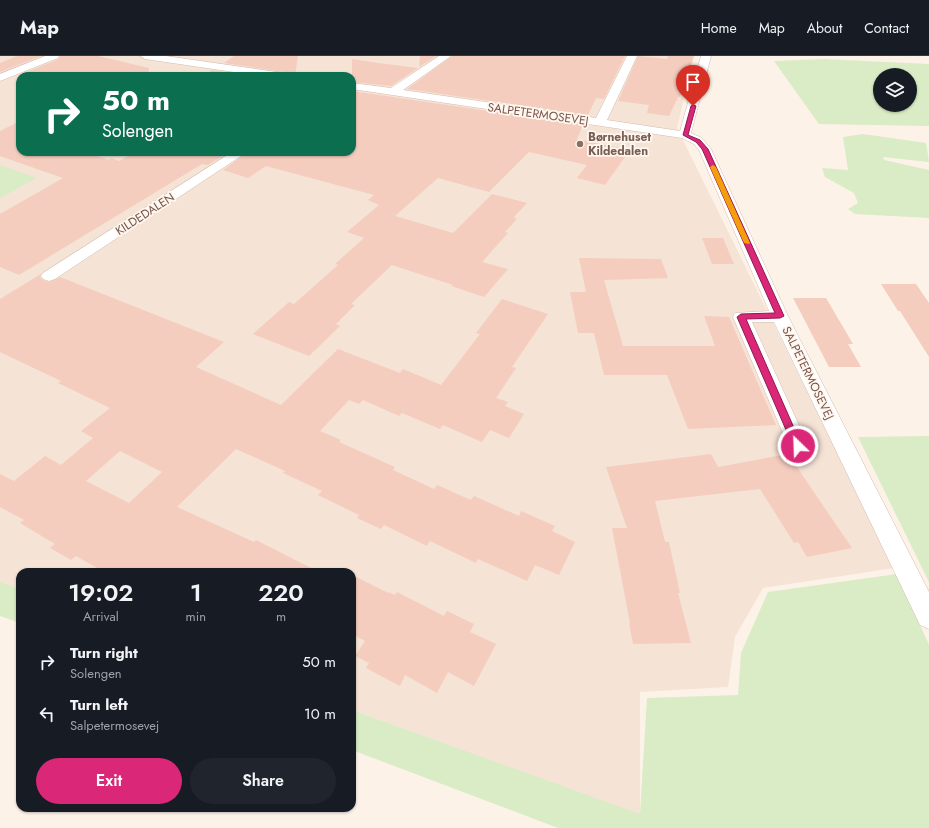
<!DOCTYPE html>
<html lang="en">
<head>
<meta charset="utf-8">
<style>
	body { margin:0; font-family:Jost,sans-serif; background:#20242c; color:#f1f3f6; height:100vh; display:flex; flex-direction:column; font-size:15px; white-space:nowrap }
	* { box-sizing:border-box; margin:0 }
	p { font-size:13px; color:#9ea1a6 }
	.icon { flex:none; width:22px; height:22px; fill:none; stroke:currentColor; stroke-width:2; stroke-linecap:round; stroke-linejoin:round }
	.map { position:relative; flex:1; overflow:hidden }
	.side { position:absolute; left:16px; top:512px; width:340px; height:244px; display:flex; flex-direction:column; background:#171b24; border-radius:12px; box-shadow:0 1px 3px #0004 }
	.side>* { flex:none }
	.banner { position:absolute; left:16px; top:16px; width:340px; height:84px; border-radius:12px; box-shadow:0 1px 3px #0004; background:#0b6e4f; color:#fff; overflow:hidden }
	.tools { position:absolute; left:873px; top:12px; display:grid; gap:8px }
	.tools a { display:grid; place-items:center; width:44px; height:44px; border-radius:50%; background:#171b24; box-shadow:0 1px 3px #0004; font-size:20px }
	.pin { position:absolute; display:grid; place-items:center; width:34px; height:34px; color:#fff; margin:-41px -17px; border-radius:50% 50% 50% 0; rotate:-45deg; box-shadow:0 0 4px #0007 }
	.pin .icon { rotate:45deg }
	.me { position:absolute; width:44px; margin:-22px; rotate:336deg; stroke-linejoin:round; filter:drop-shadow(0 0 3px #0008) }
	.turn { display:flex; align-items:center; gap:14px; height:84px; padding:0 20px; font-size:18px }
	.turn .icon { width:52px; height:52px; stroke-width:2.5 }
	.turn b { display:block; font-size:28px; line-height:34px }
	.eta { display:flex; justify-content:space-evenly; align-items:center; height:68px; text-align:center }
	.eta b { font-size:24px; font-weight:600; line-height:28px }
	.primary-button { display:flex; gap:8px; margin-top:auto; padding:8px 20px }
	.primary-button a { flex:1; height:46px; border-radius:24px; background:#db2777; color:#fff; font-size:16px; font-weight:600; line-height:46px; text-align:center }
	.primary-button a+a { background:#20242c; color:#f1f3f6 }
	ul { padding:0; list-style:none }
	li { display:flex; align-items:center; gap:12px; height:52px; padding:0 20px }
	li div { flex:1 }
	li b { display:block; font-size:15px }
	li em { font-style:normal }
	header { display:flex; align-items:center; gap:24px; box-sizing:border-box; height:56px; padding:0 20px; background:#171b24; border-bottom:1px solid #363941 }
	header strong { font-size:19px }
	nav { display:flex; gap:22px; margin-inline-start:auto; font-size:14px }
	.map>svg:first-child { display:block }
</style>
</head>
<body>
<header>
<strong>Map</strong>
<nav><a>Home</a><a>Map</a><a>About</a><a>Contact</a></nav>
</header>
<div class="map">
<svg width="929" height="772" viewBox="0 0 929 772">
	<rect width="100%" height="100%" fill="#fdf2e8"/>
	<path fill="#f5e3d6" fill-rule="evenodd" d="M0 0H694L677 72 894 512 763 532 735 581 728 631 640 636V759L352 654V516H20V533L0 526ZM20 20H352V96H20Z"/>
	<g fill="#d9ecc5" fill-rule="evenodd">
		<path d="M824 3 929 8V70L819 68 774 5ZM880 19H910V49H880Z"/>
		<path d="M863 78 926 87 929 106 883 101 884 104 929 114V162L855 158 848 153 858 147 854 137 825 121 822 112 848 114 843 81Z"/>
		<path d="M0 109 37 122 0 142Z"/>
		<path d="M929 380V526L858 381Z"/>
		<path d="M897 518 929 589V772H558L352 694V654L640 758 647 642 738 639 741 597 768 536Z"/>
		<path d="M0 526 20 533V567L0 560Z"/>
	</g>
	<g fill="#f4cdbe" fill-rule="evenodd">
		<path d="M17 0H41L0 16V7Z"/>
		<path d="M60 0H98L149 12 148 20H17L59 3Z"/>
		<path d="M234 0H298L295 20H290L284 16 224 7Z"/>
		<path d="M420 0H436L419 11Z"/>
		<path d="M452 0H625L604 43 596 42 588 59 407 33Z"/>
		<path d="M638 0 667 3 668 0H694L680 41H678L669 60 647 57 649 49 618 45Z"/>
		<path d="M352 3 378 7 418 12 391 30 352 26Z"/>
		<path d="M212 14 252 20H204Z"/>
		<path d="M352 35 583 69 577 83 630 94 605 129 577 122 587 109 529 96 489 136 438 122 395 160 453 177 492 138 527 147 515 160 514 162 517 163 505 176 508 177 482 206 508 213 484 241 451 230 453 229 392 209 351 248 355 249 336 268 340 270 309 300 253 278 289 246 294 248 338 209 335 208 364 182 347 176 379 149 368 144 374 139 266 110 248 122 223 114 248 96H352Z"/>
		<path d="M20 65V96H84L109 104 111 102 119 105 135 96H229L208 109 202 108 19 219 0 211V158L63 122 0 100V75Z"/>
		<path d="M702 182H723L734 208H712Z"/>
		<path d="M579 202 661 203 668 222 604 224 623 290H715L704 260 729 261 776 369 688 373 667 319H604L594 277H578L570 236H586Z"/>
		<path d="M41 218 40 221 43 224 49 226 60 221 224 286 196 311 281 349 338 293 400 317 403 313 441 329 480 278 476 277 502 243 548 258 512 311 516 312 496 342 508 346 505 350 524 358 509 382 490 374 482 386 443 369 440 373 402 357 399 360 363 344 359 348 349 344 320 375 341 384 339 386 395 411 393 414 434 433 437 429 471 444 474 440 519 460 521 455 555 470 552 475 575 486 559 519 535 509 527 525 478 503 476 507 430 485 427 490 384 469 381 473 357 462 359 459 318 439 322 435 283 417 285 415 236 393 177 451 254 486 256 484 319 516H104L76 500 71 504 50 492 55 488 20 467 24 464 0 451V418L14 425 45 400 61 409 93 382 81 375 110 352 58 327 61 325 0 296V243ZM120 395 162 416 129 447 86 425Z"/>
		<path d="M881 228H916L929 247V301L900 255H898Z"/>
		<path d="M793 242H826L853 288H848L861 311H829Z"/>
		<path d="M711 398 718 411 788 398 852 492 807 501 798 486 794 487 760 433 655 445 665 486H669L680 537H678L691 587 633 588 629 567H630L612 472H627L606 411Z"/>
		<path d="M352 519 388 537V536L395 539 397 536 444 560 447 555 474 568 470 576 496 588 474 630 448 616 437 637 405 619 400 630 366 612 369 607 355 600 365 585 352 578Z"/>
	</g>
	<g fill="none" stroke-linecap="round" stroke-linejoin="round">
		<g stroke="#d3bbaf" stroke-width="1">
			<g id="minor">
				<path d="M45 0H59L58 2 0 25V18Z"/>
				<path d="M140 0H166L284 17 289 20H262L145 3Z"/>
				<path d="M439 0H451L403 34 596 62 627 0H637L607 64 680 75 701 0H711L691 77 702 82 711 93 788 260 929 536V573L920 569 774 266H752L808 389 805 394 798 397 791 394 788 389 733 261 735 257 769 255 699 94 694 88 682 82 352 33V27L391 32Z"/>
				<path d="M232 96H247L55 223 49 225 43 223 41 220 43 217Z"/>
			</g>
		</g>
		<use href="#minor" fill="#fff" fill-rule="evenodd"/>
	</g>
	<path fill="#db2777" stroke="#8e194d" d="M693 49 696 50 688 79 700 84 708 93 784 260 780 262 746 263 802 390 798 393 793 390 737 261 741 258 775 257 702 93 696 86 683 79 691 50Z"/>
	<path fill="#f59e0b" d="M713 109 716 111 750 187 749 188 744 187 710 111Z"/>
	<circle fill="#8d6e63" stroke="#fff7ef" stroke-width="1.5" cx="580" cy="88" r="4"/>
	<g text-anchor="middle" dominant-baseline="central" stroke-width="3.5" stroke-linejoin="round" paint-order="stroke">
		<g font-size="12" fill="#79554a" stroke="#fff7ef">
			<text transform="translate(538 58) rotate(8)">SALPETERMOSEVEJ</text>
			<text transform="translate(145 158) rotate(-33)">KILDEDALEN</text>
			<text transform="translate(808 317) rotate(64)">SALPETERMOSEVEJ</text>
		</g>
		<g font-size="12" font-weight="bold" fill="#785e54" stroke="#fff7ef" text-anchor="start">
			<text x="588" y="81">Børnehuset<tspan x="588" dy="14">Kildedalen</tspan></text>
		</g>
	</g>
</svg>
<div class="tools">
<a><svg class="icon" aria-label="layers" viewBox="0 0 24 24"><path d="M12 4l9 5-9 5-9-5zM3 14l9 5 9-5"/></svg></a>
</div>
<div class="pin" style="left:693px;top:50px;background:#d93025"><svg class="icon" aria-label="arrive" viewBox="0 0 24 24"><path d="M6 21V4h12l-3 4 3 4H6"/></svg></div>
<svg class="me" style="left:798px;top:390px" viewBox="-20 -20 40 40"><circle r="17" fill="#db2777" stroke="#fff" stroke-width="3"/><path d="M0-11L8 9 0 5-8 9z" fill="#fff"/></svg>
<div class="banner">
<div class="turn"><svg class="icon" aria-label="right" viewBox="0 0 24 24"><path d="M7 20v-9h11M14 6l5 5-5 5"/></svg><div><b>50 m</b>Solengen</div></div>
</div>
<section class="side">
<div class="eta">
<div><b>19:02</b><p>Arrival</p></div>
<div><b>1</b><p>min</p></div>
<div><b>220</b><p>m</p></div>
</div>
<ul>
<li><svg class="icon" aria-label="right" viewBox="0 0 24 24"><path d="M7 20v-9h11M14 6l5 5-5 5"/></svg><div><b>Turn right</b><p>Solengen</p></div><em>50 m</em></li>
<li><svg class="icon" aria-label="left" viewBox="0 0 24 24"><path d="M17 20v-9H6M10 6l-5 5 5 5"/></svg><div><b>Turn left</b><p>Salpetermosevej</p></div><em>10 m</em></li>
</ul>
<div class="primary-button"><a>Exit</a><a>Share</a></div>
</section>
</div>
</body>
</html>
